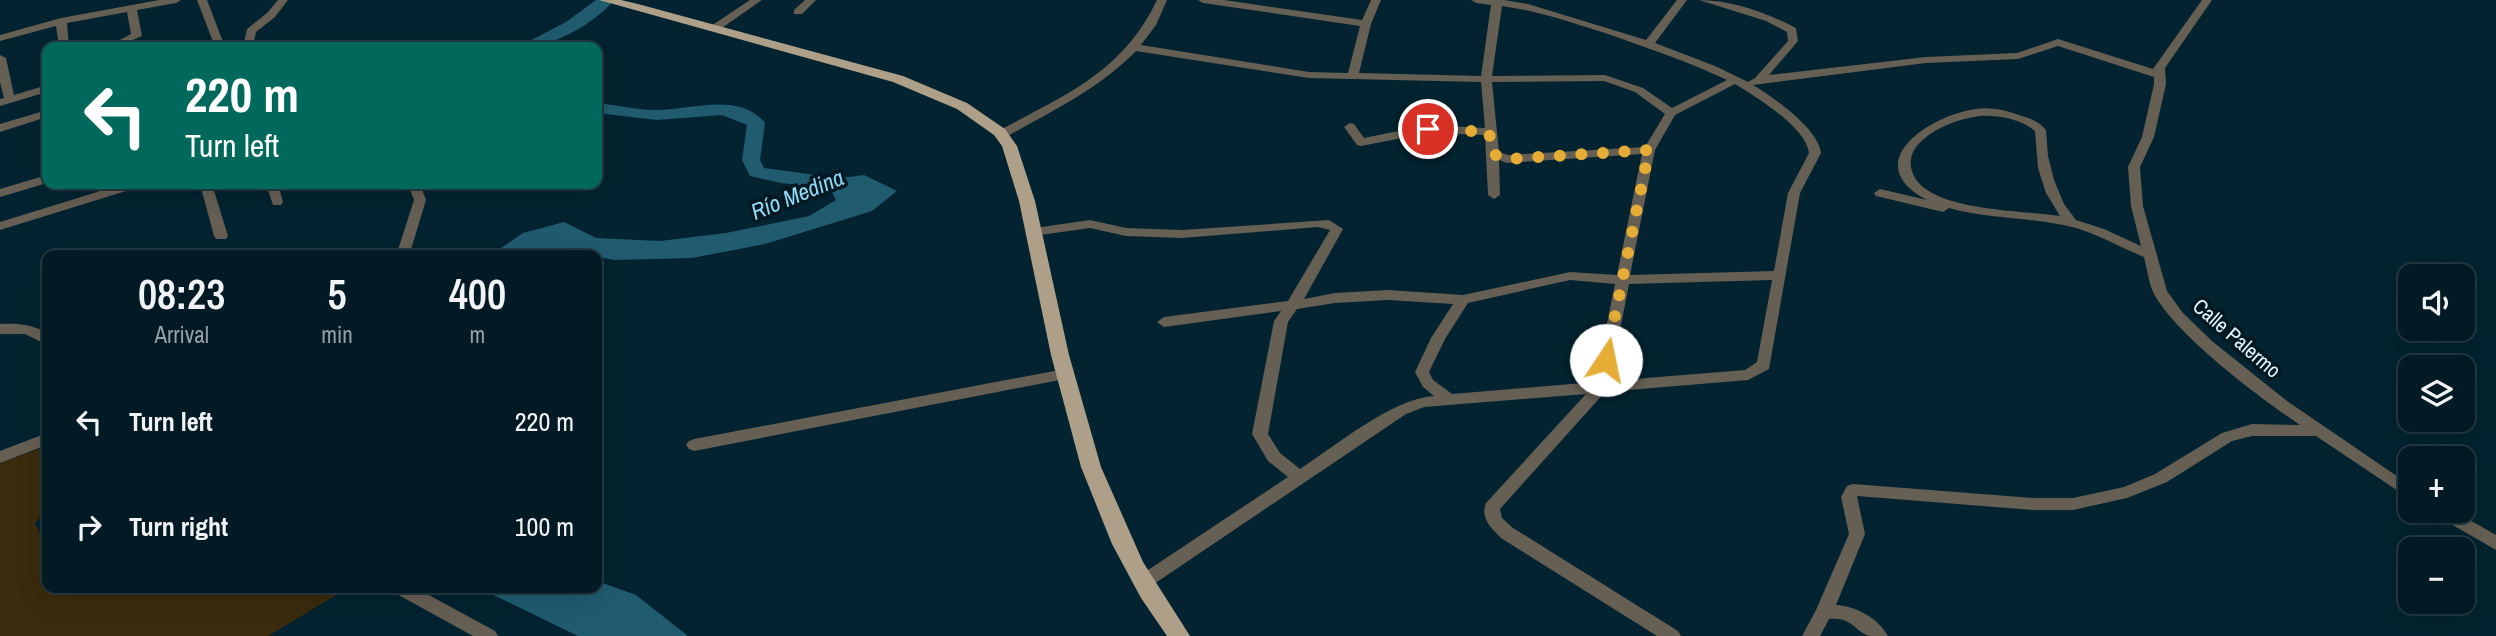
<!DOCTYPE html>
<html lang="en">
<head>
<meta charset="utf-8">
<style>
	body { margin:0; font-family:"Archivo Narrow",sans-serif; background:#102730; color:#f1f3f6; height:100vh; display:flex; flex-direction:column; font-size:26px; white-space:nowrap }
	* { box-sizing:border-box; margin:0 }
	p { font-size:23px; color:#96a1a6 }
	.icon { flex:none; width:38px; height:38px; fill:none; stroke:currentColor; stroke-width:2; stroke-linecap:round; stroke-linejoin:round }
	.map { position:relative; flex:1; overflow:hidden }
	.panel { position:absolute; left:42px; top:250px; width:560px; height:343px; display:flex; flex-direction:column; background:#021a23; border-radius:14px; box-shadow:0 7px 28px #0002,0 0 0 2px #233841 }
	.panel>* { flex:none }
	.top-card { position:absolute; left:42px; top:42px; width:560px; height:147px; border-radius:14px; box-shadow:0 7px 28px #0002,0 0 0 2px #233841; background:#00695c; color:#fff; overflow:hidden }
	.tools { position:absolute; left:2398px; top:264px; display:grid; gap:14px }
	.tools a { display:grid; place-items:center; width:77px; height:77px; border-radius:14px; background:#021a23; box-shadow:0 7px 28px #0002,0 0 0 2px #233841; font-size:35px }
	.pin { position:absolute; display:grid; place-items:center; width:60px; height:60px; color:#fff; margin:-30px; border:4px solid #fff; border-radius:50%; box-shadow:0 2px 7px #0007 }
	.me { position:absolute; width:77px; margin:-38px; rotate:11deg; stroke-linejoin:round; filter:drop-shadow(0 0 5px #0008) }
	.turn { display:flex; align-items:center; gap:24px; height:147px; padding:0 28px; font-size:32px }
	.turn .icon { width:91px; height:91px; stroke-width:2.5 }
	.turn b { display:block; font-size:49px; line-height:60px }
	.eta { display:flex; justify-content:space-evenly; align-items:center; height:119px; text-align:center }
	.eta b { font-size:42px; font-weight:600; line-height:49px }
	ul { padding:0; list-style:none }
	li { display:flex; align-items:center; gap:21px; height:105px; padding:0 28px }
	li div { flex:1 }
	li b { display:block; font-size:26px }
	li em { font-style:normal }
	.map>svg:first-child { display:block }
</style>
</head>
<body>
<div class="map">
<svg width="2496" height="636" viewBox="0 0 2496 636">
	<rect width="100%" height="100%" fill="#02232f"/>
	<path fill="#3a2b0d" d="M47 446V510L35 523 47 547V588H348L268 636H0V463Z"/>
	<g fill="#215b70">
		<path d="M864 175 897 191 872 211 765 244 692 258 614 260 557 249 538 255H491L523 233 564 222 596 238 660 241 726 233 809 216 836 200 826 180Z"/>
		<path d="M597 581 636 595 688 636H578L479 588H597Z"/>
	</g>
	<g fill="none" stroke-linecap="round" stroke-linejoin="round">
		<g fill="#215b70" fill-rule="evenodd">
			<path d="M596 0H614C593 25 550 49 518 47L566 22Z"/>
			<path d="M597 103C617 105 636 110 656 110 690 110 740 91 765 123L760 160 764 168 860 181 862 185 853 191 781 183 750 176 742 160 747 125 722 115 657 120 597 113Z"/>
		</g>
		<g fill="#665f54" fill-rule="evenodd">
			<path d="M159 0H181L176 3 137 10 142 36 121 45 116 42 131 34 127 12 67 23 69 47H59L56 26 0 41V35L61 18Z"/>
			<path d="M197 0H207L225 47H215Z"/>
			<path d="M278 0H288L275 17 256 32 253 47H243L247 29 267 13Z"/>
			<path d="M750 0H762L719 30H711V26Z"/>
			<path d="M805 0H816L802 14H794V10Z"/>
			<path d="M1157 0H1167L1156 25 1141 45 1309 72 1348 73 1360 26 1203 3 1198 0H1224L1362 20 1371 0H1381L1371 24 1359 73 1481 76 1491 5 1476 3 1471 0H1504L1528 4 1646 40 1677 0H1687L1655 43 1715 66 1748 82 1755 78 1788 41 1787 32 1766 21 1699 0C1732 0 1767 13 1796 28L1798 41 1769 75 1926 57 2017 53 2058 39 2153 69 2202 0H2212L2165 68 2166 84 2154 137 2140 167 2143 206 2167 291 2183 313 2212 341 2287 401 2410 485V499L2316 436H2252L2232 441 2167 482 2127 498 2073 510H2033L1857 496 1865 534 1836 605C1856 606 1878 618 1888 636 1882 636 1876 636 1870 636 1855 633 1854 617 1829 619L1820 636H1802L1816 610 1849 534 1841 497 1847 486 1853 484 2033 498H2073L2124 487 2155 474 2222 433 2252 424 2300 425C2259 397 2178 337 2154 294 2149 284 2147 269 2144 257 2119 247 2095 232 2068 226 2029 217 1988 219 1949 208L1943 212 1876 196 1874 193 1880 189 1927 200C1857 163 1930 115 1976 109 1990 107 2005 110 2019 115 2029 118 2039 121 2046 130L2048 156 2054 180 2064 204 2076 220 2104 229 2141 246 2131 206 2128 167 2142 137 2154 84V77L2058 46 2018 59 1926 63 1753 85C1773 97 1818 128 1821 153L1800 193 1769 369 1748 380 1605 392 1500 509 1502 518 1513 528 1678 631 1681 636H1657L1501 538C1491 528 1480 518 1486 503L1586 394 1424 407 1406 414 1148 588 1142 590 1136 588 1133 583 1136 578 1288 477 1268 461 1252 434 1274 321 1281 311 1164 327 1157 322 1164 317 1288 301 1330 230 1318 227 1182 238 1126 236 1090 228 1033 236 1026 232 1028 229 1090 220 1126 228 1182 230 1329 220 1343 229 1304 299 1335 293 1388 290 1463 295 1570 272 1617 275 1642 154 1507 163 1499 160 1500 195 1494 199 1488 195 1485 135 1428 133 1361 146 1357 145 1344 127 1350 123 1354 124 1364 138 1428 125 1485 128 1481 82 1309 78 1136 51C1099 89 1052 111 1006 137H998V131C1065 95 1122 73 1157 0ZM1502 6C1539 11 1575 24 1611 35 1650 49 1689 62 1727 80L1672 108 1643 88 1605 75 1492 76ZM1604 81 1635 92 1665 114 1645 147 1508 155 1499 152 1492 82ZM1735 84C1756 97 1806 127 1809 153L1788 193 1774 271 1630 275 1655 150 1675 115ZM1979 116C1997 115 2021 119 2035 131L2038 168 2046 193 2060 216C2024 210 1924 212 1912 171 1909 162 1911 153 1917 146 1931 129 1958 119 1979 116ZM1570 280 1615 284 1595 382 1452 394 1433 380 1429 372 1445 339 1468 303ZM1772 280 1757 362 1745 370 1610 381 1629 284ZM1388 300 1453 304 1431 338 1415 372 1423 387 1434 396C1391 399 1337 445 1300 469L1280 453 1268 434 1288 322 1297 309 1335 303Z"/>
			<path d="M0 55 6 58 14 95 47 85V92L0 106V99L4 98 0 82Z"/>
			<path d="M47 110V117L0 132V124Z"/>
			<path d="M47 175V183L0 197V189Z"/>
			<path d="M123 184H141L139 187 0 230V222Z"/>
			<path d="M200 184H212L228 236 226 239H216L214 236Z"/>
			<path d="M266 184H278L283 202 281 205H273Z"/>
			<path d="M408 184H420L426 200 409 256H396L414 200Z"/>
			<path d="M0 324C17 323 32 324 47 333V345L25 334H0Z"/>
			<path d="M1065 369 1070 370 1072 374 1070 378 694 451 689 449 686 445 689 441 694 439Z"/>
			<path d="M47 433V445L0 463V451Z"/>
			<path d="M2433 511H2454L2496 535V550L2435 515Z"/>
			<path d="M392 588H416L495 631 498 636H473L395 593Z"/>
		</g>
		<path fill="#ad9f88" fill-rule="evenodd" d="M599 0H621L638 4 903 76 967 103 1005 129 1017 146 1035 201 1069 355 1101 467 1143 562 1190 636H1167L1141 598 1112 544 1081 467 1051 355 1019 201 1002 146 994 135 957 109 893 82Z"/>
	</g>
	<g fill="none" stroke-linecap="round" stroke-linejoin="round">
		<path stroke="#e5ad36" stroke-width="12" stroke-dasharray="0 21.6" d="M1428 129 1489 132 1493 154 1507 159 1649 150 1606 360"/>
	</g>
	<g text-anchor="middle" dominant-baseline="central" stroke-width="7" stroke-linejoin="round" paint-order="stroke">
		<g font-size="21" fill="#e3f5fc" stroke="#021922">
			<text transform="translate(2237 338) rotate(41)">Calle Palermo</text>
		</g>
		<g font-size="23" font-style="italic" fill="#8edaf8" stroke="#021922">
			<text transform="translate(797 194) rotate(-22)">Río Medina</text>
		</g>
	</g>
</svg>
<div class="tools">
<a><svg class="icon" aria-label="sound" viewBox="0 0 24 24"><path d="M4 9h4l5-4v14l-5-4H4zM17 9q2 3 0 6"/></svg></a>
<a><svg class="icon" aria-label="layers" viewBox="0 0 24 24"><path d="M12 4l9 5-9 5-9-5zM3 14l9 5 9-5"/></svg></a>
<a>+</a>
<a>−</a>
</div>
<div class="pin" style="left:1428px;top:129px;background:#d93025"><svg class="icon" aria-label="arrive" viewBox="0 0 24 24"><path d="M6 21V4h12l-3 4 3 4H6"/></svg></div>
<svg class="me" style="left:1606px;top:360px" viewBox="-20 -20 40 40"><circle r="19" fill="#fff"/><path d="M0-13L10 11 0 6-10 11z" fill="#e5ad36"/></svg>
<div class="top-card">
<div class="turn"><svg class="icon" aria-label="left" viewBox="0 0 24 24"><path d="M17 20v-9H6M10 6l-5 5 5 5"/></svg><div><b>220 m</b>Turn left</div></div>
</div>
<section class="panel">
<div class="eta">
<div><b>08:23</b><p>Arrival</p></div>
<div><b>5</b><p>min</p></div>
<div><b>400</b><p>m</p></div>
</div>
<ul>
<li><svg class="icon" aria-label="left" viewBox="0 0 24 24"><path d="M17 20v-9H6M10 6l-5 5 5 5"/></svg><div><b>Turn left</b></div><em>220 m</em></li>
<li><svg class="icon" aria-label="right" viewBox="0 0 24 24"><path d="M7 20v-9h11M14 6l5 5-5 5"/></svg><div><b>Turn right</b></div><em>100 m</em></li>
</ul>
</section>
</div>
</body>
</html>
